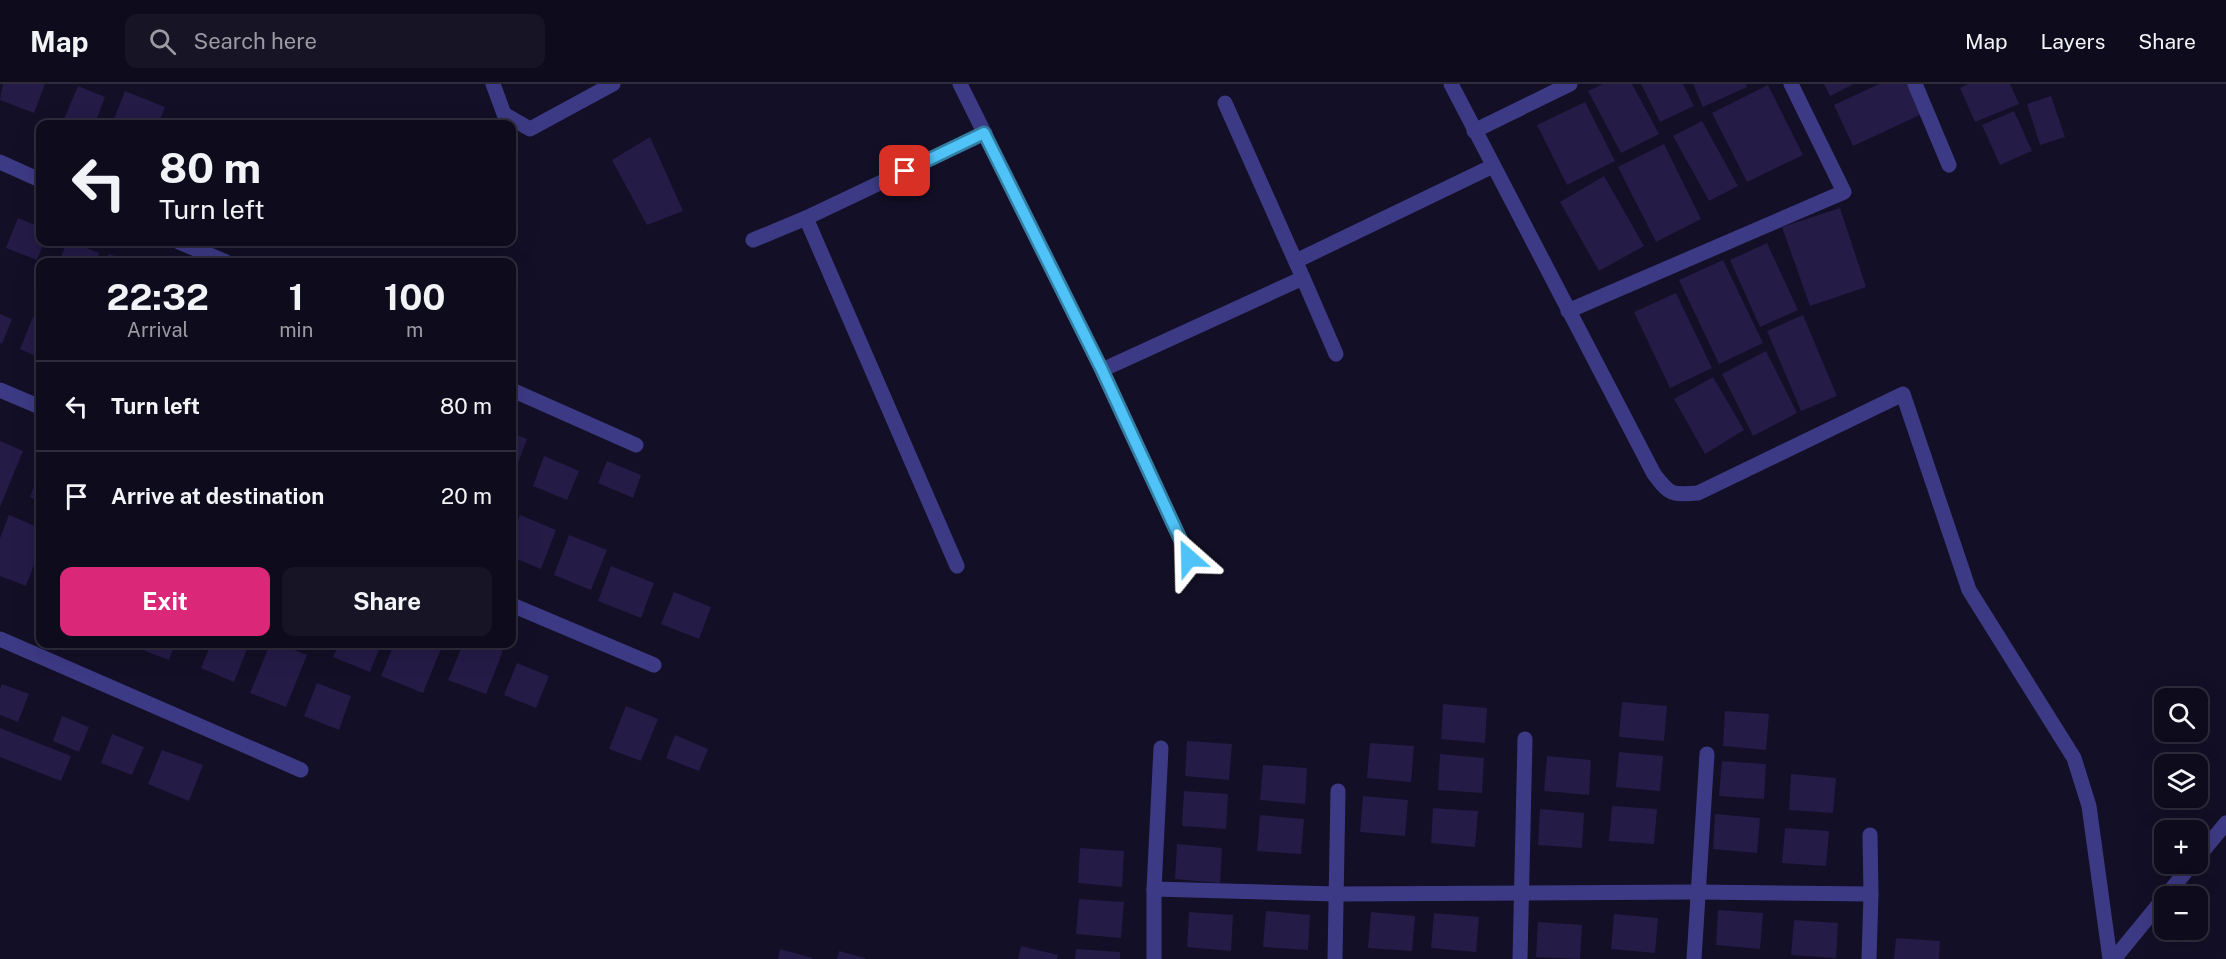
<!DOCTYPE html>
<html lang="en">
<head>
<meta charset="utf-8">
<style>
	body { margin:0; font-family:"Public Sans",sans-serif; background:#171425; color:#f1f3f6; height:100vh; display:flex; flex-direction:column; font-size:22px; white-space:nowrap }
	* { box-sizing:border-box; margin:0 }
	p { font-size:20px; color:#9b9ba3 }
	.icon { flex:none; width:33px; height:33px; fill:none; stroke:currentColor; stroke-width:2; stroke-linecap:round; stroke-linejoin:round }
	.map { position:relative; flex:1; overflow:hidden }
	.side { position:absolute; left:36px; top:174px; width:480px; height:390px; display:flex; flex-direction:column; background:#0e0b1c; border-radius:12px; box-shadow:0 6px 24px #0002,0 0 0 2px #2e2b3b }
	.side>* { flex:none }
	.banner { position:absolute; left:36px; top:36px; width:480px; height:126px; border-radius:12px; box-shadow:0 6px 24px #0002,0 0 0 2px #2e2b3b; background:#0e0b1c; color:#f1f3f6; overflow:hidden }
	.fabs { position:absolute; left:2154px; top:604px; display:grid; gap:12px }
	.fabs a { display:grid; place-items:center; width:54px; height:54px; border-radius:12px; background:#0e0b1c; box-shadow:0 6px 24px #0002,0 0 0 2px #2e2b3b; font-size:30px }
	.pin { position:absolute; display:grid; place-items:center; width:51px; height:51px; color:#fff; margin:-26px; border-radius:12px; box-shadow:0 3px 9px #0006 }
	.me { position:absolute; width:66px; margin:-33px; rotate:335deg; stroke-linejoin:round; filter:drop-shadow(0 0 4px #0008) }
	.turn { display:flex; align-items:center; gap:21px; height:126px; padding:0 24px; font-size:27px }
	.turn .icon { width:78px; height:78px; stroke-width:2.5 }
	.turn b { display:block; font-size:42px; line-height:51px }
	.eta { display:flex; justify-content:space-evenly; align-items:center; height:102px; text-align:center }
	.eta b { font-size:36px; font-weight:700; line-height:42px }
	.cta { display:flex; gap:12px; margin-top:auto; padding:12px 24px }
	.cta a { flex:1; height:69px; border-radius:12px; background:#db2777; color:#fff; font-size:24px; font-weight:700; line-height:69px; text-align:center }
	.cta a+a { background:#171425; color:#f1f3f6 }
	ul { padding:0; list-style:none }
	li { display:flex; align-items:center; gap:18px; height:90px; padding:0 24px; border-top:2px solid #2e2b3b }
	li div { flex:1 }
	li b { display:block; font-size:22px }
	li em { font-style:normal }
	header { display:flex; align-items:center; gap:36px; box-sizing:border-box; height:84px; padding:0 30px; background:#0e0b1c; border-bottom:2px solid #2e2b3b }
	header strong { font-size:28px }
	nav { display:flex; gap:33px; margin-inline-start:auto; font-size:21px }
	.search { width:420px; height:54px; background:#171425; display:flex; align-items:center; gap:15px; box-sizing:border-box; padding:0 21px; border-radius:12px; color:#9b9ba3; font-size:22px }
	.map>svg:first-child { display:block }
</style>
</head>
<body>
<header>
<strong>Map</strong>
<div class="search"><svg class="icon" aria-label="search" viewBox="0 0 24 24"><circle cx="10" cy="10" r="6"/><path d="M15 15l6 6"/></svg>Search here</div>
<nav><a>Map</a><a>Layers</a><a>Share</a></nav>
</header>
<div class="map">
<svg width="2226" height="875" viewBox="0 0 2226 875">
	<rect width="100%" height="100%" fill="#130f26"/>
	<g fill="#241b47">
		<path d="M3 0H45L34 29 0 16Z"/>
		<path d="M1603 0H1632L1659 50 1621 69 1588 7Z"/>
		<path d="M1641 0H1683L1694 22 1660 38Z"/>
		<path d="M1693 0H1746L1747 3 1703 23Z"/>
		<path d="M1824 0H1854L1830 12Z"/>
		<path d="M1879 0H1908L1922 30 1853 62 1834 21Z"/>
		<path d="M1968 0H2010L2019 20 1975 38 1960 4Z"/>
		<path d="M1768 1 1803 71 1747 98 1712 29Z"/>
		<path d="M78 2 105 13 95 40H62Z"/>
		<path d="M125 7 165 23 158 40H112Z"/>
		<path d="M2051 12 2065 53 2040 61 2027 20Z"/>
		<path d="M1585 18 1615 77 1567 101 1537 41Z"/>
		<path d="M2014 27 2032 67 2000 81 1982 41Z"/>
		<path d="M1702 37 1738 102 1709 117 1673 52Z"/>
		<path d="M650 53 683 127 647 141 612 76Z"/>
		<path d="M1664 60 1701 135 1656 158 1618 83Z"/>
		<path d="M1604 92 1644 162 1599 187 1560 118Z"/>
		<path d="M1840 124 1866 203 1810 222 1782 143Z"/>
		<path d="M18 134 40 143V158H44L37 176 6 164Z"/>
		<path d="M67 158H72L99 169 96 178H59Z"/>
		<path d="M1767 159 1798 226 1760 243 1730 176Z"/>
		<path d="M109 170 130 178H105Z"/>
		<path d="M1723 176 1763 259 1719 280 1679 196Z"/>
		<path d="M1676 209 1712 284 1670 304 1634 228Z"/>
		<path d="M0 230 12 235 2 260 0 259Z"/>
		<path d="M1803 231 1837 312 1801 327 1767 247Z"/>
		<path d="M33 233 40 236V274L20 265Z"/>
		<path d="M1766 267 1797 329 1753 352 1722 290Z"/>
		<path d="M1713 293 1744 346 1705 370 1674 315Z"/>
		<path d="M512 349 527 355 512 395Z"/>
		<path d="M0 357 23 367 0 423Z"/>
		<path d="M544 372 579 387 567 416 533 402Z"/>
		<path d="M607 377 641 391 633 414 598 399Z"/>
		<path d="M40 386V418L30 413Z"/>
		<path d="M9 431 40 444V465L26 502 0 492V454Z"/>
		<path d="M520 431 556 446 541 485 512 473V452Z"/>
		<path d="M569 451 607 466 591 506 554 491Z"/>
		<path d="M611 482 654 499 641 534 598 517Z"/>
		<path d="M674 508 711 523 699 555 661 540Z"/>
		<path d="M148 560H175L169 576 145 567Z"/>
		<path d="M211 560H249L234 598 201 584Z"/>
		<path d="M270 560H279L307 571 286 623 250 609Z"/>
		<path d="M339 560H381L370 588 333 573Z"/>
		<path d="M394 560H443L423 609 381 592Z"/>
		<path d="M463 560H485L503 567 486 610 448 596Z"/>
		<path d="M517 579 549 592 536 624 504 611Z"/>
		<path d="M317 599 351 612 339 646 304 632Z"/>
		<path d="M2 600 29 610 18 638 0 631V605Z"/>
		<path d="M1622 618 1667 622 1664 657 1619 653Z"/>
		<path d="M1443 620 1487 624 1485 659 1441 655Z"/>
		<path d="M626 622 658 635 641 677 609 665Z"/>
		<path d="M1725 627 1769 630 1766 666 1723 662Z"/>
		<path d="M62 632 89 643 79 668 53 657Z"/>
		<path d="M0 644 71 672 61 697 0 673Z"/>
		<path d="M112 650 144 663 132 691 101 679Z"/>
		<path d="M675 651 708 665 699 687 666 674Z"/>
		<path d="M1187 657 1232 660 1229 696 1185 692Z"/>
		<path d="M1370 659 1414 662 1411 698 1367 694Z"/>
		<path d="M162 666 203 681 189 717 148 700Z"/>
		<path d="M1619 668 1663 672 1660 707 1616 703Z"/>
		<path d="M1440 670 1484 674 1482 709 1438 706Z"/>
		<path d="M1547 672 1591 676 1589 711 1544 707Z"/>
		<path d="M1722 677 1766 680 1764 715 1719 712Z"/>
		<path d="M1263 681 1307 684 1305 720 1260 716Z"/>
		<path d="M1791 690 1836 694 1833 729 1789 726Z"/>
		<path d="M1184 707 1228 710 1226 745 1182 742Z"/>
		<path d="M1363 712 1408 716 1405 752 1360 748Z"/>
		<path d="M1612 722 1657 725 1654 760 1609 757Z"/>
		<path d="M1433 724 1478 727 1475 763 1431 759Z"/>
		<path d="M1540 725 1584 729 1582 764 1538 761Z"/>
		<path d="M1715 730 1760 734 1757 769 1713 765Z"/>
		<path d="M1260 731 1304 735 1301 770 1257 767Z"/>
		<path d="M1785 744 1829 747 1826 782 1782 779Z"/>
		<path d="M1177 760 1222 764 1220 799 1175 795Z"/>
		<path d="M1080 764 1124 767 1122 803 1078 799Z"/>
		<path d="M1079 815 1124 818 1121 854 1076 850Z"/>
		<path d="M1718 826 1763 829 1760 865 1716 861Z"/>
		<path d="M1266 827 1310 831 1308 866 1263 863Z"/>
		<path d="M1189 828 1233 831 1231 867 1187 863Z"/>
		<path d="M1371 828 1415 832 1412 867 1368 864Z"/>
		<path d="M1434 829 1479 833 1476 868 1431 864Z"/>
		<path d="M1614 830 1658 834 1655 869 1611 865Z"/>
		<path d="M1794 836 1838 839 1836 874 1791 871Z"/>
		<path d="M1538 838 1582 841 1580 875 1536 873Z"/>
		<path d="M1896 854 1940 857 1939 875H1894Z"/>
		<path d="M1021 862 1058 871 1057 875H1018Z"/>
		<path d="M780 865 812 874V875H778Z"/>
		<path d="M1076 865 1120 868V875H1075Z"/>
		<path d="M839 867 865 874V875H837Z"/>
	</g>
	<g fill="none" stroke-linecap="round" stroke-linejoin="round">
		<g stroke="#3d3a85" stroke-width="15">
			<path d="M493 0 504 30 530 45 613 0"/>
			<path d="M960 0 1102 286 1189 474"/>
			<path d="M1451 0 1654 390C1670 411 1671 411 1698 409L1903 310 1969 506 2074 674 2089 722 2110 875"/>
			<path d="M1915 0 1949 81"/>
			<path d="M1474 47 1570 0"/>
			<path d="M0 78 40 96"/>
			<path d="M806 134 957 482"/>
			<path d="M753 156 806 134 985 49"/>
			<path d="M179 158 226 178"/>
			<path d="M1296 177 1493 82"/>
			<path d="M1303 194 1336 270"/>
			<path d="M1568 227 1844 108 1791 0"/>
			<path d="M1102 286 1303 194 1225 19"/>
			<path d="M0 306 40 323"/>
			<path d="M512 306 636 361"/>
			<path d="M512 521 654 581"/>
			<path d="M0 555 301 686"/>
			<path d="M2198 773 2226 739"/>
			<path d="M1154 805 1338 810 1698 808 1871 810"/>
			<path d="M2165 813 2192 780"/>
			<path d="M1154 875V805L1161 664"/>
			<path d="M1335 875 1338 707"/>
			<path d="M1520 875 1525 655"/>
			<path d="M1694 875 1707 670"/>
			<path d="M1869 875 1871 810 1870 751"/>
			<path d="M2114 875 2164 814"/>
		</g>
	</g>
	<g fill="none" stroke-linecap="round" stroke-linejoin="round">
		<g stroke="#337fa1" stroke-width="15">
			<path id="route" d="M905 87 984 49 1102 286 1189 474"/>
		</g>
		<use href="#route" stroke="#4fc3f7" stroke-width="10"/>
	</g>
</svg>
<div class="fabs">
<a><svg class="icon" aria-label="search" viewBox="0 0 24 24"><circle cx="10" cy="10" r="6"/><path d="M15 15l6 6"/></svg></a>
<a><svg class="icon" aria-label="layers" viewBox="0 0 24 24"><path d="M12 4l9 5-9 5-9-5zM3 14l9 5 9-5"/></svg></a>
<a>+</a>
<a>−</a>
</div>
<div class="pin" style="left:905px;top:87px;background:#d93025"><svg class="icon" aria-label="arrive" viewBox="0 0 24 24"><path d="M6 21V4h12l-3 4 3 4H6"/></svg></div>
<svg class="me" style="left:1189px;top:474px" viewBox="-20 -20 40 40"><path d="M0-17L14 15 0 8-14 15z" fill="#4fc3f7" stroke="#fff" stroke-width="4"/></svg>
<div class="banner">
<div class="turn"><svg class="icon" aria-label="left" viewBox="0 0 24 24"><path d="M17 20v-9H6M10 6l-5 5 5 5"/></svg><div><b>80 m</b>Turn left</div></div>
</div>
<section class="side">
<div class="eta">
<div><b>22:32</b><p>Arrival</p></div>
<div><b>1</b><p>min</p></div>
<div><b>100</b><p>m</p></div>
</div>
<ul>
<li><svg class="icon" aria-label="left" viewBox="0 0 24 24"><path d="M17 20v-9H6M10 6l-5 5 5 5"/></svg><div><b>Turn left</b></div><em>80 m</em></li>
<li><svg class="icon" aria-label="arrive" viewBox="0 0 24 24"><path d="M6 21V4h12l-3 4 3 4H6"/></svg><div><b>Arrive at destination</b></div><em>20 m</em></li>
</ul>
<div class="cta"><a>Exit</a><a>Share</a></div>
</section>
</div>
</body>
</html>
